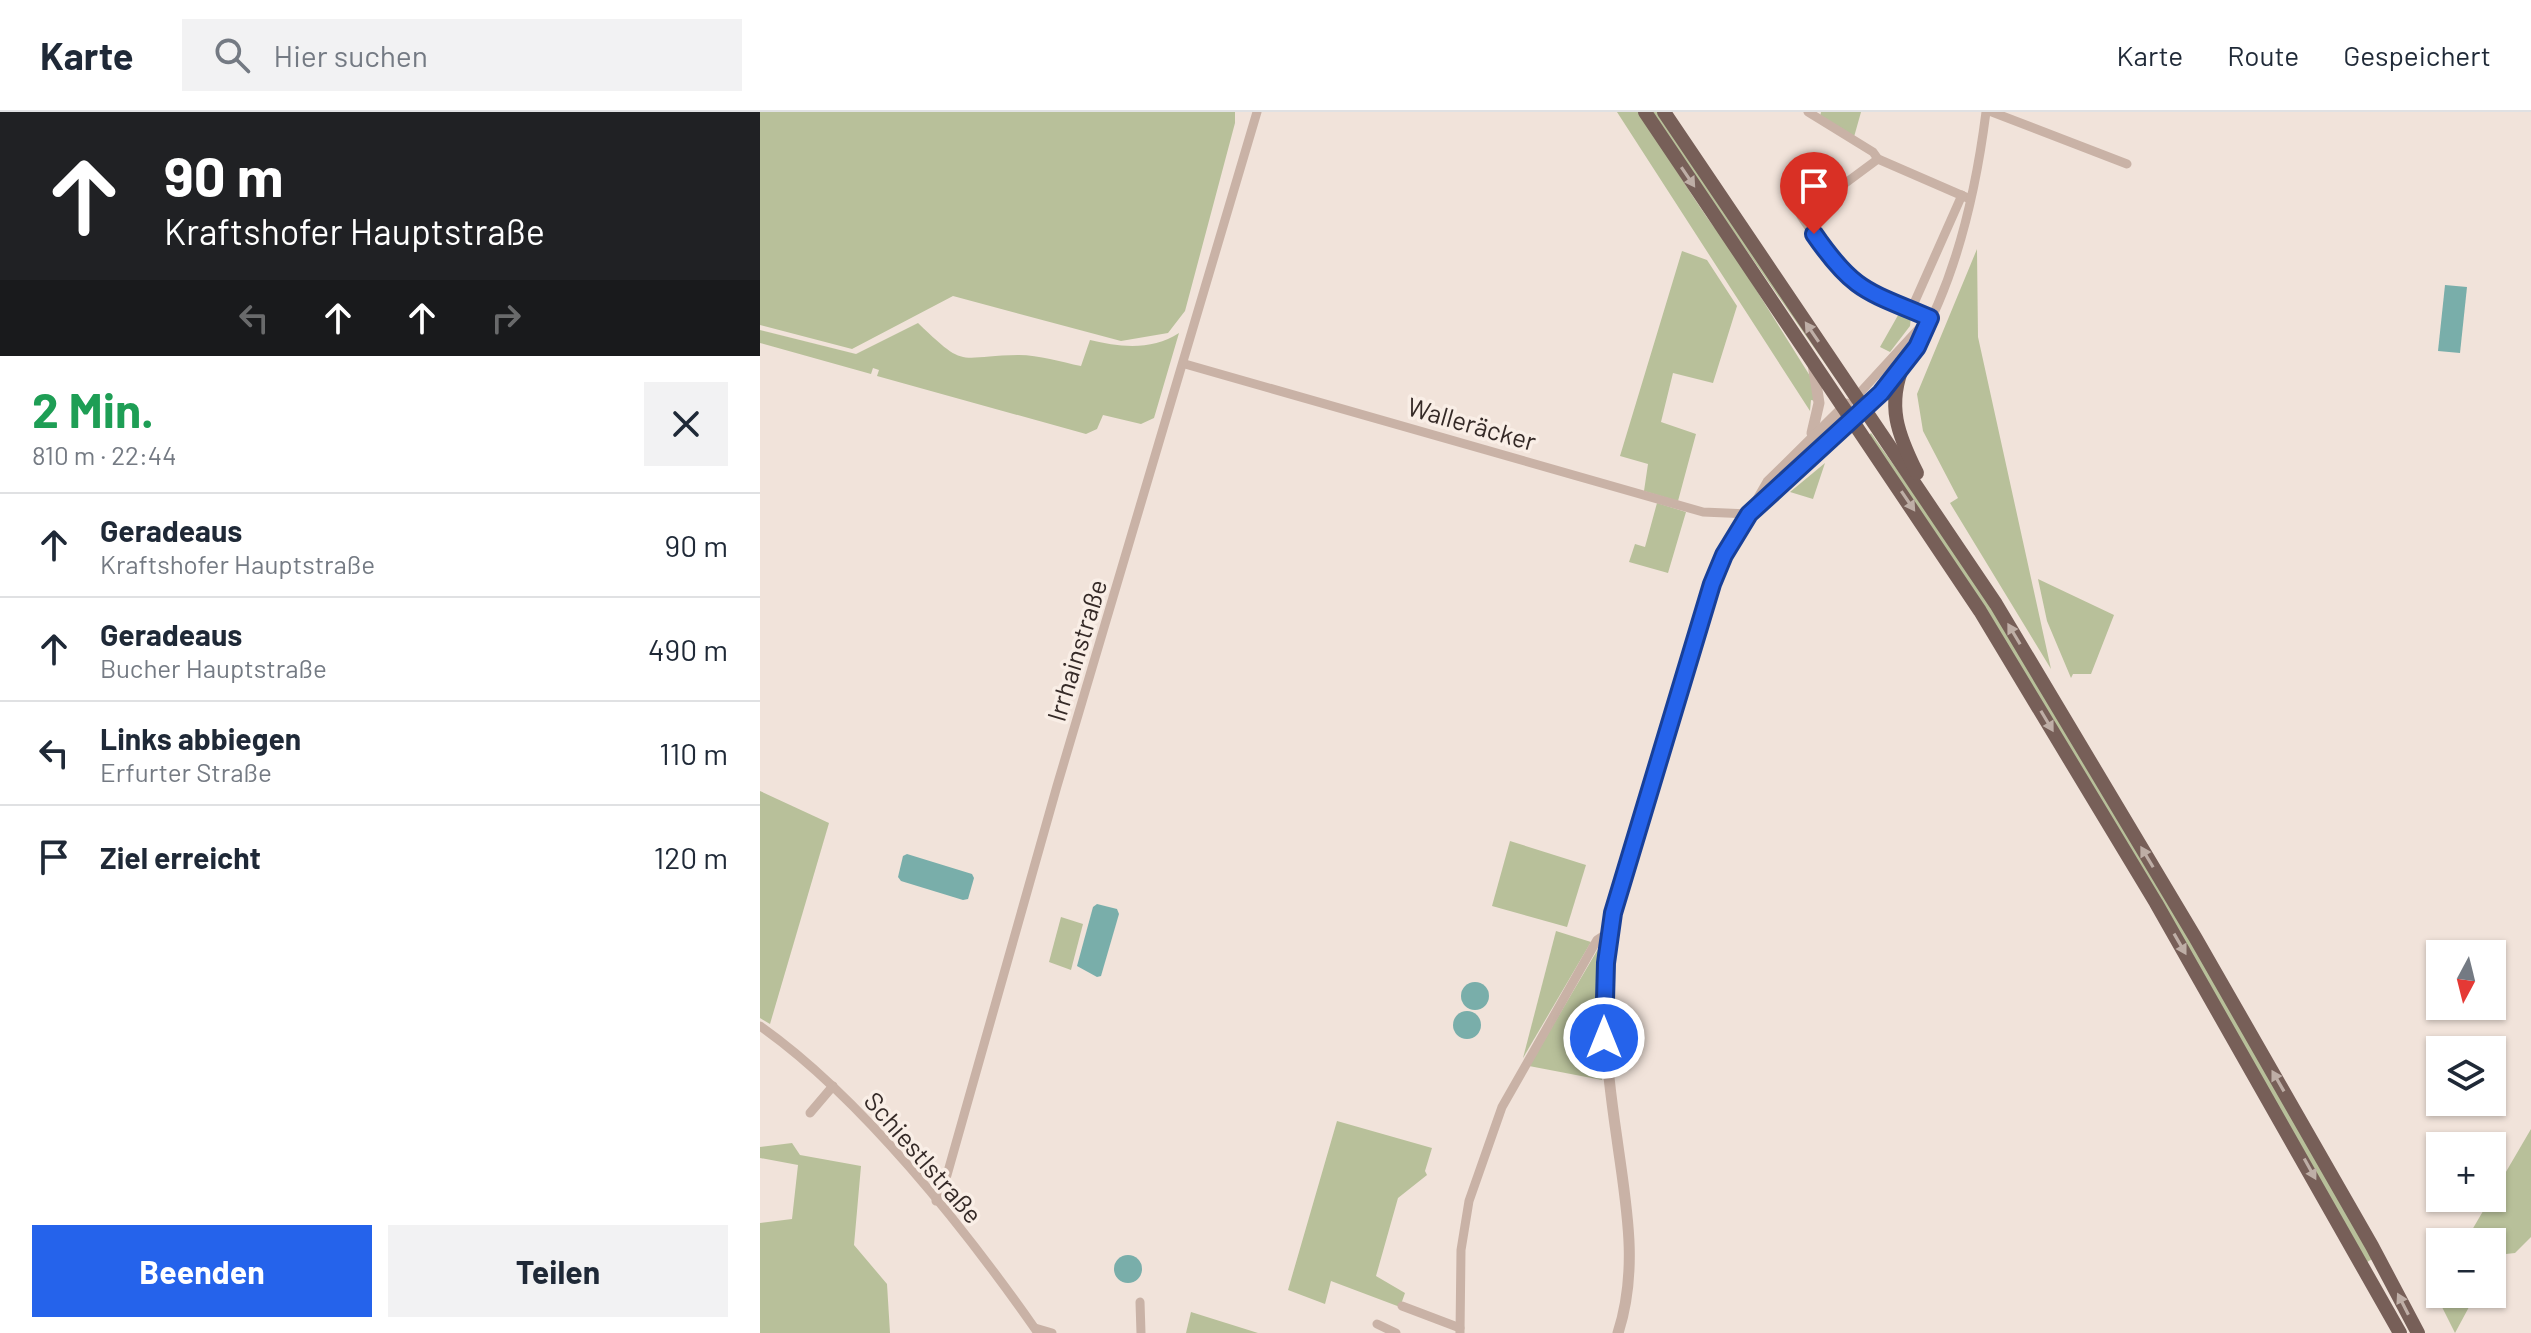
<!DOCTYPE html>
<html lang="de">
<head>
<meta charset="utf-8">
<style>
	body { margin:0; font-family:Barlow,sans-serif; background:#f2f2f3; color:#1f2937; height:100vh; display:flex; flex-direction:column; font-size:30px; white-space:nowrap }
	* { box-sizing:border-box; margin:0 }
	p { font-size:26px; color:#747a83 }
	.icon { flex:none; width:44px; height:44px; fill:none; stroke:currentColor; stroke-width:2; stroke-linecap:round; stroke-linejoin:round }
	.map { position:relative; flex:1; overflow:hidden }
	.details { display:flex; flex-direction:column; background:#fff; width:760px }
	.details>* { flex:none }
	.banner { background:#202124; color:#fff; overflow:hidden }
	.needle { width:52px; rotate:187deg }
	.controls { position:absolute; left:1666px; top:828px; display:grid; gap:16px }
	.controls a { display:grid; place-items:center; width:80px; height:80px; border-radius:0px; background:#fff; box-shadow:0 2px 6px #0004; font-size:40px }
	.pin { position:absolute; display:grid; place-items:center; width:68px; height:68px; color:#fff; margin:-82px -34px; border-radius:50% 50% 50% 0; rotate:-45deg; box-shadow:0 0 8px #0007 }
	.pin .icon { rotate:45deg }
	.me { position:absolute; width:88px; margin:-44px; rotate:0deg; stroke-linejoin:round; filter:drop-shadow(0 0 6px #0008) }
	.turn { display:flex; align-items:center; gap:28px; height:168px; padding:0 32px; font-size:36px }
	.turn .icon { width:104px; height:104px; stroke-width:2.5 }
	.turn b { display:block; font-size:56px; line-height:68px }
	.lanes { display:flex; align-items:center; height:76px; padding:0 32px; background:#0003; justify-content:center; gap:40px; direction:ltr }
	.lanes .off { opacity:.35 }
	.round { display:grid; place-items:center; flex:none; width:84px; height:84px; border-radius:0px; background:#f2f2f3 }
	.summary { display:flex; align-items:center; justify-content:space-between; height:136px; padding:0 32px }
	h1 { font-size:48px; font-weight:700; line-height:60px; color:#1e9e55 }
	.action { display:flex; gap:16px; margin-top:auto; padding:16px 32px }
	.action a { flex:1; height:92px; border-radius:0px; background:#2563eb; color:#fff; font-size:32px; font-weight:700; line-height:92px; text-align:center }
	.action a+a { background:#f2f2f3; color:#1f2937 }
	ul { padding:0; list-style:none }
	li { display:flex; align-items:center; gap:24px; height:104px; padding:0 32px; border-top:2px solid #e0e1e3 }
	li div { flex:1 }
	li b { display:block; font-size:30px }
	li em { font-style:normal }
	header { display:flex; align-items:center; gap:48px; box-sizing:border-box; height:112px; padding:0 40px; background:#fff; border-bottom:2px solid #e0e1e3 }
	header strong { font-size:38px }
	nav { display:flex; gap:44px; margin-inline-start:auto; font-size:28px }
	.search { width:560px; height:72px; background:#f2f2f3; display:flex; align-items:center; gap:20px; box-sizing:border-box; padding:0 28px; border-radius:0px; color:#747a83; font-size:30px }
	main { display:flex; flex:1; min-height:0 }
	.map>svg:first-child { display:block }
</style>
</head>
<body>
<header>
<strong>Karte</strong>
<div class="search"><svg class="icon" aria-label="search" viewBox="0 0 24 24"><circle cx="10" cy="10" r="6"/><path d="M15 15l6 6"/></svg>Hier suchen</div>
<nav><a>Karte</a><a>Route</a><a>Gespeichert</a></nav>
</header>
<main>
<section class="details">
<div class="banner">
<div class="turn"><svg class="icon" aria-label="ahead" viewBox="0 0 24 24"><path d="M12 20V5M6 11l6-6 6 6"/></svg><div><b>90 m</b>Kraftshofer Hauptstraße</div></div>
<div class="lanes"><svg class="icon off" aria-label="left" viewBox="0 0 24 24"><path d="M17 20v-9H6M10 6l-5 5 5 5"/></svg><svg class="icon" aria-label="ahead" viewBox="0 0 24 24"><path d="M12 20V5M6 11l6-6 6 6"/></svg><svg class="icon" aria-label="ahead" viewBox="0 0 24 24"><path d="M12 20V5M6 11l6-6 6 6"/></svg><svg class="icon off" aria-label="right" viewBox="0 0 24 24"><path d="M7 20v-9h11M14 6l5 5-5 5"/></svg></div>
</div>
<div class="summary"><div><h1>2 Min.</h1><p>810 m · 22:44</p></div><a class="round"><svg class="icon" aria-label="close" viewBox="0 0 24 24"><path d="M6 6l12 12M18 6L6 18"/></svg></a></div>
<ul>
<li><svg class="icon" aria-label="ahead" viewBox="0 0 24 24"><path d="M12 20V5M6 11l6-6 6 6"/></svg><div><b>Geradeaus</b><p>Kraftshofer Hauptstraße</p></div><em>90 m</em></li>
<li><svg class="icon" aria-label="ahead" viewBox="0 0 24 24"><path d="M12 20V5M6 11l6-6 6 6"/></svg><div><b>Geradeaus</b><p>Bucher Hauptstraße</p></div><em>490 m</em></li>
<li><svg class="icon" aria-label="left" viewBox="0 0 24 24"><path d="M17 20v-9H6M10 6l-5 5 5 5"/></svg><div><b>Links abbiegen</b><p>Erfurter Straße</p></div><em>110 m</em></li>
<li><svg class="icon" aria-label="arrive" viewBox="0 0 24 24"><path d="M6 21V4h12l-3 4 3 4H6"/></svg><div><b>Ziel erreicht</b></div><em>120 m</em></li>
</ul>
<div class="action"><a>Beenden</a><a>Teilen</a></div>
</section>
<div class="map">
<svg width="1771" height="1221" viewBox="0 0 1771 1221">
	<rect width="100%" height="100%" fill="#f1e3da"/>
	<g fill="#b8c09a">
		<path d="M0 0H475V11L425 199 408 221 361 229 193 184 92 237 0 213Z"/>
		<path d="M857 0H880C892 18 952 119 962 123L1050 264 1056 289 1051 288 1050 299Z"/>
		<path d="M890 0H900L1078 270Z"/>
		<path d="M1061 0H1101L1094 25 1060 5Z"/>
		<path d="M1217 137 1218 225 1291 557 1190 391 1198 386 1163 319 1157 282Z"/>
		<path d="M922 139 947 148 977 194 953 271 913 261 901 310 936 322 918 389 884 379 888 352 860 344Z"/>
		<path d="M1141 198 1151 205 1150 214 1130 240 1120 235Z"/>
		<path d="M158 211C207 258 196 244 259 243 279 243 301 250 321 254L330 228C359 235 392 239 419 221L394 306 381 312 343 303 337 317 326 322 117 264 119 258 113 256 111 262 0 231V218L96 242Z"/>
		<path d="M1111 321 1214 466 1392 759 1614 1146 1607 1150 1386 762 1109 323Z"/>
		<path d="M1065 351 1053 387 1030 380Z"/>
		<path d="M897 391 926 400 908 461 869 450 875 432 885 435Z"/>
		<path d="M1278 467 1354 503 1331 562H1313L1311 566 1287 509Z"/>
		<path d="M0 679 69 711 10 912 0 906Z"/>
		<path d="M750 729 826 753 807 815 732 794Z"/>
		<path d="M301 805 323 812 311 858 289 850Z"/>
		<path d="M796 819 831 830 763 946Z"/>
		<path d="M841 832 838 924 842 968 769 954Z"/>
		<path d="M577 1009 672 1036 665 1059 667 1063 638 1086 616 1164 645 1181 640 1195 571 1169 565 1192 528 1178Z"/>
		<path d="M1771 1017V1125L1755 1141 1737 1143 1732 1153V1130H1705Z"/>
		<path d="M32 1031 40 1043 101 1054 94 1133 127 1172 130 1221H0V1111L32 1107 38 1053 0 1046V1035Z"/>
		<path d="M1680 1172V1182H1716L1695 1221 1675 1181Z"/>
		<path d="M431 1200 498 1221H426Z"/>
	</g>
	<g fill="#79aeaa">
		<path d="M1685 173 1707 175 1700 241 1678 239Z"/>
		<path d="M147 742 212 762 214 766 208 787 203 788 141 769 138 765 143 744Z"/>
		<path d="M337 792 357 797 359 802 341 864 337 865 317 854 333 795Z"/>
		<circle cx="715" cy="884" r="14"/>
		<circle cx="707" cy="913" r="14"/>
		<circle cx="368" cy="1157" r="14"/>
	</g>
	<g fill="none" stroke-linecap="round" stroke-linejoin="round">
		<g stroke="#c9b2a6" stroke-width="9">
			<path d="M1048 0 1113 40 1118 47 1210 87"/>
			<path d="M1232 0 1367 52"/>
			<path d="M1118 47 1041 104 1078 158 1095 173 1170 206"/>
			<path d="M1151 198 1202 83"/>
			<path d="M425 252 943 400 989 402"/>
			<path d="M1096 285 1164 211"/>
			<path d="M1104 298C1122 279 1143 259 1156 236 1196 167 1216 79 1226 0"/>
			<path d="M0 914C102 986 206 1118 278 1221"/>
			<path d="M50 1001 73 974"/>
			<path d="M176 1089 187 1063 297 674 497 0"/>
			<path d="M380 1190 381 1221"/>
			<path d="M642 1194 700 1216"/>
			<path d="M617 1212 636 1221"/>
			<path d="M275 1216 292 1221"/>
			<path d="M700 1221 701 1138 709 1089 742 995 837 828 849 820"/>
		</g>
		<g stroke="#c9b2a6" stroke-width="11">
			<path d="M1052 321 1059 291 1053 252"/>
			<path d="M995 397 1104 298"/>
			<path d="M858 1221C879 1156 866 1093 857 1027 846 952 837 877 853 801L958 457 1008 370 1087 292"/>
		</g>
		<g stroke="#775f58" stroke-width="14">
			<path d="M885 0 1220 499 1396 791 1640 1221"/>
			<path d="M904 0 1236 492 1435 825 1612 1134 1658 1221"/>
			<path d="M1144 252C1126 293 1138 323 1157 361"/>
		</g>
	</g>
	<defs><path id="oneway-solid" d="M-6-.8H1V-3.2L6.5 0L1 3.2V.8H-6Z" transform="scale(2)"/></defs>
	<g fill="#beaea6">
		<use href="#oneway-solid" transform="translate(928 65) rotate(56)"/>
		<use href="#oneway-solid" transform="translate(1052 220) rotate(-124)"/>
		<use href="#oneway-solid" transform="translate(1148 389) rotate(56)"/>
		<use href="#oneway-solid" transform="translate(1254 522) rotate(-121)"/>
		<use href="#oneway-solid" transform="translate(1287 609) rotate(59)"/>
		<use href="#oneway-solid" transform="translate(1387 745) rotate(-121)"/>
		<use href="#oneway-solid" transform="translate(1420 832) rotate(60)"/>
		<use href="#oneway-solid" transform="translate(1518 969) rotate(-120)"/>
		<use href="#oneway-solid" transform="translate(1550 1057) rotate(61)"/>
		<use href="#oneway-solid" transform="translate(1643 1192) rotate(-117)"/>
	</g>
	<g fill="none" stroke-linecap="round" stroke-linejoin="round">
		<g stroke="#184099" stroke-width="20">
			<path id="route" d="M844 926 846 851 853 801 952 472 964 443 989 402 1121 281 1157 235 1170 206C1107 179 1094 180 1054 122"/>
		</g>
		<use href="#route" stroke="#2563eb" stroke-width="14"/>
	</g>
	<g text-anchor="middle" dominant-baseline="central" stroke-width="7" stroke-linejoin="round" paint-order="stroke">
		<g font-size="26" fill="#352a27" stroke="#f9eee6">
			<text transform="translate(712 311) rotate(16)">Walleräcker</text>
			<text transform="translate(316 538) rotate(-73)">Irrhainstraße</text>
			<text transform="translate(164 1045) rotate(49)">Schiestlstraße</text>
		</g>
	</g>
</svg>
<div class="controls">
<a><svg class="needle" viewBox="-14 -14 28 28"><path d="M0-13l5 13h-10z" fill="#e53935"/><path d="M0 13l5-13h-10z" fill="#747a83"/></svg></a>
<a><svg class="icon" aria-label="layers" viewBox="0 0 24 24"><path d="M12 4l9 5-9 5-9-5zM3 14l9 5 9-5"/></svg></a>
<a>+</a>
<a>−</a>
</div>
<div class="pin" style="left:1054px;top:122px;background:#d93025"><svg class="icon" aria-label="arrive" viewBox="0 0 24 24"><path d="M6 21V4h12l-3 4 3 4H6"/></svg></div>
<svg class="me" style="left:844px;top:926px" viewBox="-20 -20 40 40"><circle r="17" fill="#2563eb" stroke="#fff" stroke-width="3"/><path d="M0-11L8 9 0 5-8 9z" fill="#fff"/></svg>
</div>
</main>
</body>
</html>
